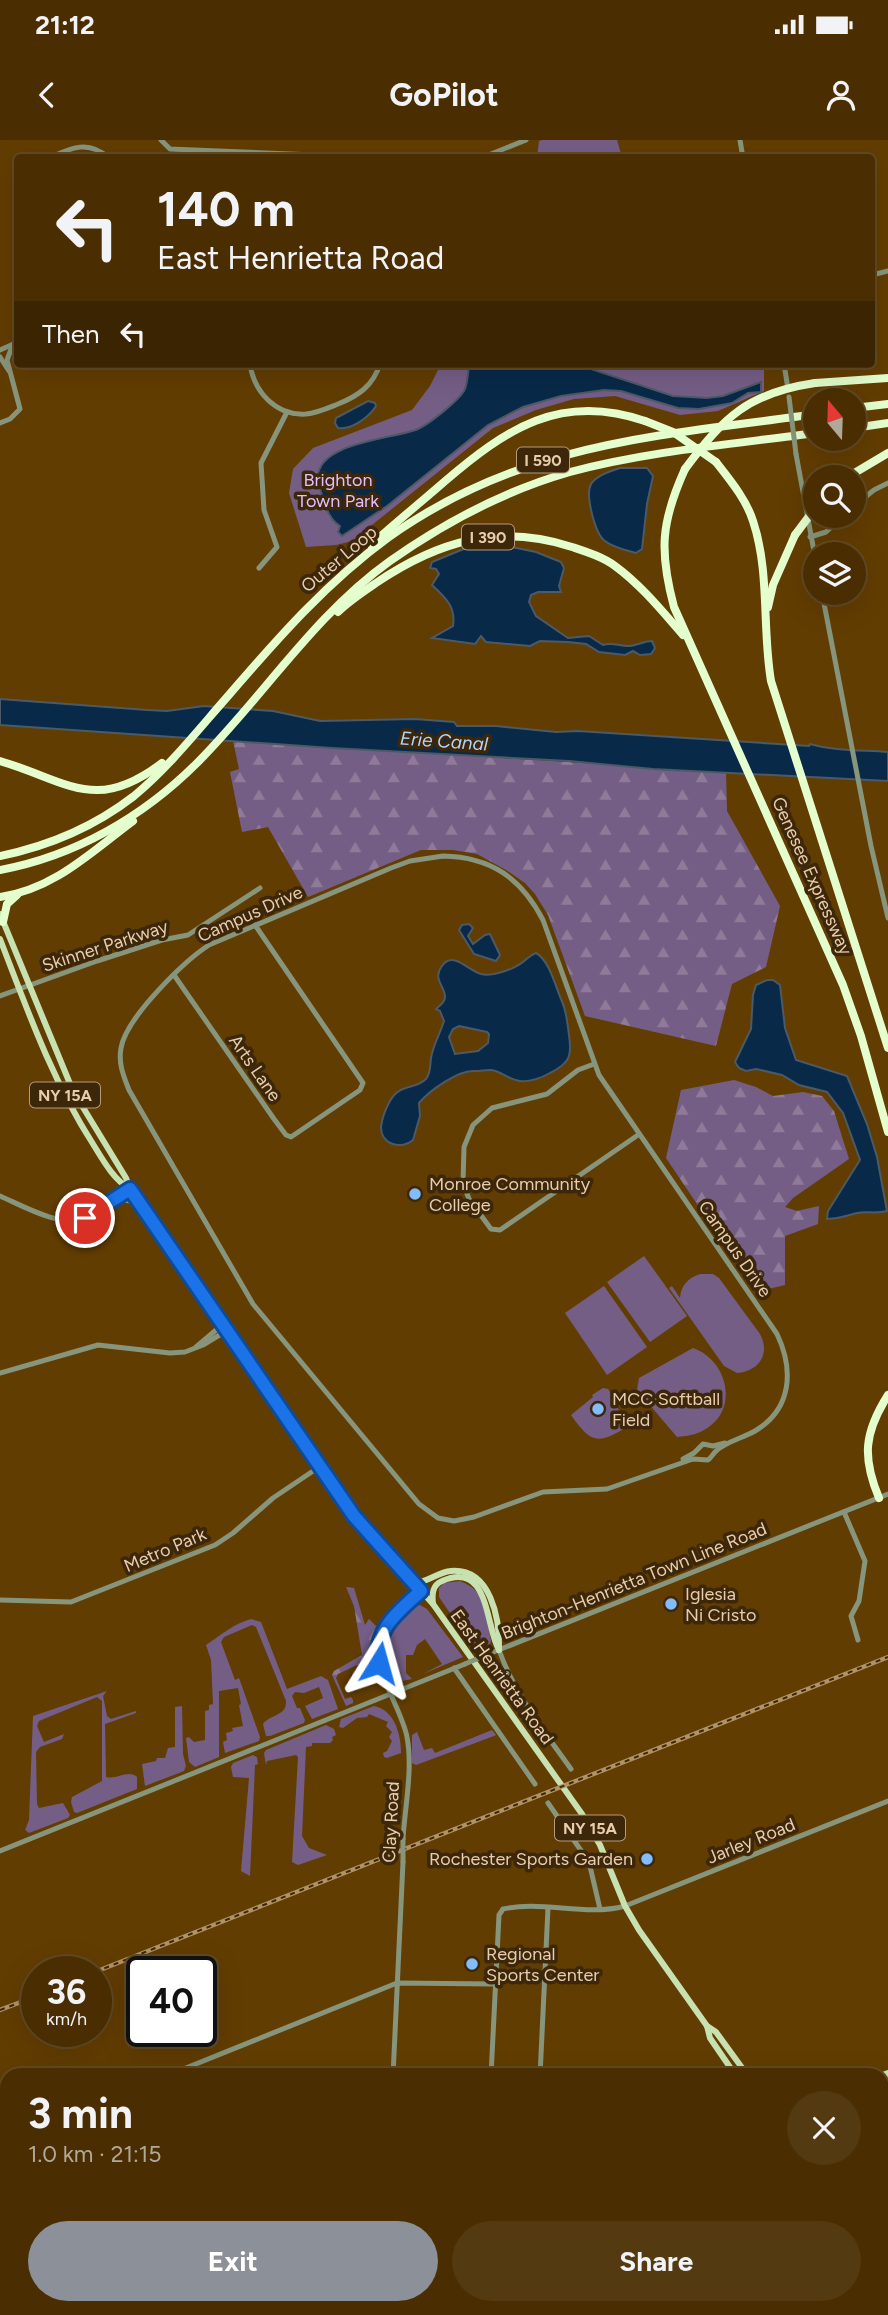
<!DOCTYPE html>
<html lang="en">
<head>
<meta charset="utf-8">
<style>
	body { margin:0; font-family:Figtree,sans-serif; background:#543a11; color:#f1f3f6; height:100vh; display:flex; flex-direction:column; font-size:26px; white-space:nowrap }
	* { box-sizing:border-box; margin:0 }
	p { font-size:23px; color:#b2a899 }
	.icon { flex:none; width:38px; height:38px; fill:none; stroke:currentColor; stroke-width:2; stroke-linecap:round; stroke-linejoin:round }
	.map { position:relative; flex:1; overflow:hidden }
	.details { position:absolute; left:0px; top:1928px; width:889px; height:247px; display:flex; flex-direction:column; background:#4a2e02; border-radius:21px 21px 0 0; box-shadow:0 7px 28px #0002,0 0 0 2px #614a24 }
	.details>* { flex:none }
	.hud { position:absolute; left:14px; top:14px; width:861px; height:214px; border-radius:7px; box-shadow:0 7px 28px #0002,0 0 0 2px #614a24; background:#4a2e02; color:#f1f3f6; overflow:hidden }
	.needle { width:46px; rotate:341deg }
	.fabs { position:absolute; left:803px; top:248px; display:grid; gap:14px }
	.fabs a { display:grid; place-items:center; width:63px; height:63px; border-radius:50%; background:#4a2e02; box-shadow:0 7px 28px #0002,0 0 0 2px #614a24; font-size:35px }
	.speed { position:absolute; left:21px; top:1816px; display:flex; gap:14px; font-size:35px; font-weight:700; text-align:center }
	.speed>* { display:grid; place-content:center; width:91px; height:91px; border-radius:50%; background:#4a2e02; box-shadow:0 7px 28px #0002,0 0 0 2px #614a24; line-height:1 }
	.speed small { font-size:18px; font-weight:400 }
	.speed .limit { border:4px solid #111; border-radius:10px; background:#fff; color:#111 }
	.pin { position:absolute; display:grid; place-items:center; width:60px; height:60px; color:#fff; margin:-30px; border:4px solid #fff; border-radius:50%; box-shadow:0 2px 7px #0007 }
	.me { position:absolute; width:77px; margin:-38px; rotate:8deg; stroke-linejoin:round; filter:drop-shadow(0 0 5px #0008) }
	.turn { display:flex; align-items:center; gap:24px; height:147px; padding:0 28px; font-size:32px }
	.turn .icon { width:91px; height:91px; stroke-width:2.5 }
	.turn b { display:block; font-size:49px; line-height:60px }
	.then { display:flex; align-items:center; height:66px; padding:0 28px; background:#0003; gap:14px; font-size:26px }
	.round { display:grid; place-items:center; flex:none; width:74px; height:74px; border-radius:37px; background:#543a11 }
	.head { display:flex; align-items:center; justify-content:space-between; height:119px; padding:0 28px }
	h1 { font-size:42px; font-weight:700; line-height:52px }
	.button { display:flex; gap:14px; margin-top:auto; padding:14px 28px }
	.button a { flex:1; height:80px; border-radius:42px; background:#8c9099; color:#fff; font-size:28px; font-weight:700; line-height:80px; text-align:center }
	.button a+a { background:#543a11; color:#f1f3f6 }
	.status { display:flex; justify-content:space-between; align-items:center; height:49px; padding:0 35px; background:#4a2e02; direction:ltr }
	.status svg { height:19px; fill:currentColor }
	header { display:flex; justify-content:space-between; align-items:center; height:91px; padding:0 28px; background:#4a2e02; font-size:32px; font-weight:700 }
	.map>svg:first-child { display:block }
</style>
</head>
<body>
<div class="status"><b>21:12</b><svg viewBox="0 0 49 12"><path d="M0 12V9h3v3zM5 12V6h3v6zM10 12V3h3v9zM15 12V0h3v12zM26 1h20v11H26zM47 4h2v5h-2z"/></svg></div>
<header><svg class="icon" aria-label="back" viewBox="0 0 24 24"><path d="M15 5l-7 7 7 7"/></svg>GoPilot<svg class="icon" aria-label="person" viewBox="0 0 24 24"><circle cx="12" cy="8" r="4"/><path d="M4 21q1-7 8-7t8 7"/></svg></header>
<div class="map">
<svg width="888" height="2175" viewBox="0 0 888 2175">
	<defs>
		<pattern id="forest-firs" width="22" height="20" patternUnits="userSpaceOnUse" patternTransform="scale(1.75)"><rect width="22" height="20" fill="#755e86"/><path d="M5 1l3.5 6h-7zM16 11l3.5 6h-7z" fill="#8f7b99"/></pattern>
	</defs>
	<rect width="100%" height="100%" fill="#623d02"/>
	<g fill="#755e86">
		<path d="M542 0H617L622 17H537L539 1Z"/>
		<path d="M441 224 764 225V251L718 271 680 275 615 256 574 259 536 270 493 288 352 401 336 405 306 407 289 353 293 329 313 308 412 270 430 246Z"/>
		<path d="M644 1116 687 1176 650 1202 607 1142Z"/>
		<path d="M700 1134H713L719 1138 760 1194C771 1215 758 1231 737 1233L724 1226 669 1148 672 1146 680 1158C681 1145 688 1138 700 1134Z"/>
		<path d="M604 1146 647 1207 607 1235 565 1173Z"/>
		<path d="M693 1208C728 1220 740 1271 704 1290 696 1295 686 1296 677 1297L637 1250 639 1238Z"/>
		<path d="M603 1248 608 1249 616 1261 615 1262 627 1287C597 1305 591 1303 571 1275L593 1257 592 1255Z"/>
		<path d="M460 1441C489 1452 486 1474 491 1501L489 1506 476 1511 439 1457V1448L444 1443Z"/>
		<path d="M420 1465 427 1469 463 1517 423 1534 442 1524 425 1499 417 1505 413 1515H406V1533L412 1539 397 1542C373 1522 384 1490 405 1473 411 1469 413 1466 420 1465Z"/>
		<path d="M251 1479 261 1482 287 1549 321 1536 328 1540 338 1569 312 1579 305 1566 323 1558 319 1547 304 1553 295 1552 292 1556 297 1568H300L305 1580 304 1583 270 1596H266L263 1584C271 1574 287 1576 286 1561L256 1487 252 1485 224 1497 221 1502 235 1540 239 1538 260 1597 259 1601 225 1613 223 1602 227 1600 226 1593 233 1591 232 1588 243 1586 239 1565 241 1564 238 1548 219 1551V1617L195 1627 189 1622 186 1598 189 1597 194 1602 205 1600V1571L209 1570V1565L213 1564 211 1520 206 1505C221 1495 233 1484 251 1479Z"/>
		<path d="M107 1551 103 1556 107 1576 111 1579 136 1571V1573L105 1584 106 1637C117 1640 128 1629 137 1637V1649L77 1673 74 1672 71 1662 72 1657 102 1641V1561L97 1557 39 1581 37 1586 44 1602 64 1594 62 1599 40 1607 36 1612 37 1664 39 1668 63 1663 70 1675 68 1678 29 1693 25 1690 29 1680 33 1576Z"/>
		<path d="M182 1566 183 1614 186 1626 184 1631 145 1646 142 1624 156 1621 157 1618H165L168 1608 175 1607V1567Z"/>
		<path d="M374 1566C394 1570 401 1593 401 1613L387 1618 384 1617 383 1613 387 1611 392 1601 389 1597 392 1592 386 1586 388 1582 369 1574 367 1577 357 1578 343 1588 339 1587 341 1579Z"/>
		<path d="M326 1585 334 1589 336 1595 332 1597 333 1600 330 1603H312V1606L306 1607 302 1696 309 1708 327 1715 298 1725 292 1722 298 1617 296 1615 267 1621 266 1625 264 1613 266 1610Z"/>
		<path d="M492 1590 496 1595 494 1596 416 1625 412 1623V1595L417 1592 424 1610 432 1608 435 1613Z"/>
		<path d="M253 1615 257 1617 258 1624 255 1625 250 1736 241 1731 249 1638 233 1637 231 1627 233 1623Z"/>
	</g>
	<g fill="url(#forest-firs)">
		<path d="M233 601 726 632 727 671 780 766 766 827 732 844 716 906 585 876 548 775 535 754 525 743 506 730 477 714 453 710H421L308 757 268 687 242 692 230 632 239 629Z"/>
		<path d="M734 940 756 947 773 956 803 952 822 956 834 971 849 1019 793 1058 785 1067 797 1071 819 1066 818 1084 785 1096V1145L760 1151 732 1116 666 1018 681 950Z"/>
		<path d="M346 1447 354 1448 365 1485 369 1479 377 1487 371 1508V1527L368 1529 357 1525 338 1534 336 1538 345 1559 351 1557 353 1560V1563L346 1566 332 1535 334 1531 362 1515 354 1466Z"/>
	</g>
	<g fill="#082948" stroke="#4b5a66" stroke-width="2" fill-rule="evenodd">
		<path d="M469 224H576L673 256 707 258 723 256 761 242V252L748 253 732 263 699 269 678 268 621 251 604 250 561 256 523 267 488 285 387 366 342 396 338 392 340 386C331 381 326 369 323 359 322 353 318 345 318 338 317 302 394 299 418 289 429 284 458 261 464 251 468 244 468 232 469 224Z"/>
		<path d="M368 261 375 263 376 266C369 277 352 290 338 288L335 283 336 278Z"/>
		<path d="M620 328H647L653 336 647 364 642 409 636 413C626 410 614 408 605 401 595 394 585 355 591 344 597 335 611 331 620 328Z"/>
		<path d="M502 405 536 412 561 422 564 428 559 446 561 452H538L531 455 529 462 536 476 568 498 589 496 603 505C612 502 618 506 628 506 637 506 643 501 652 501L655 508 651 514 640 515 633 511 625 515 599 512 586 504 568 502 540 501 530 506 486 502 481 496 475 504 432 498 453 486C456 467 446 458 432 445L439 434 436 429 430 428 432 422 466 408Z"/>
		<path d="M0 559 147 570 167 571 204 566 273 571 320 581 415 579 454 582 457 586H496L556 592 578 591 809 606 810 604C834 611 862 610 888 612V641L653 629 569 621 332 608 0 585Z"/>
		<path d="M469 784 473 788 468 796 473 804 485 795 490 794 500 815 496 821 474 814 459 790 462 785Z"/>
		<path d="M536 813C549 820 555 845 561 859 567 872 567 882 569 895 572 916 570 923 550 933 541 938 531 942 520 941 509 940 500 930 490 930 484 930 481 931 474 931 458 930 429 951 419 963L420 976 413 1000C402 1010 381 1005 381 987 382 979 386 968 390 961 400 943 415 950 426 939 431 933 430 925 431 918 433 905 440 894 444 881L440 871 436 869C439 866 445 863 445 857 445 846 432 839 442 826 453 810 468 831 481 834 492 837 514 829 523 822 528 818 530 815 536 813ZM459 886 487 892 489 894 488 903 478 911 455 914 449 897 453 889Z"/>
		<path d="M767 840H773L780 845 785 888 796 920 847 936 867 984 877 1017 887 1071C876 1074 867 1071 857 1073 844 1076 841 1079 827 1079L828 1071 860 1020 843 973 827 952 799 945 782 935 756 929 746 931 739 928 735 922 751 889 753 855 756 845Z"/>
	</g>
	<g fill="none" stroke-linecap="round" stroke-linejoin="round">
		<g stroke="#87957c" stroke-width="5">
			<path d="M161 0 170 9 339 16V18"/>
			<path d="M740 0 743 18"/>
			<path d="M49 18C72 7 89 0 109 18"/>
			<path d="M481 18 526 0"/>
			<path d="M872 135 888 131"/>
			<path d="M0 210 18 202"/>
			<path d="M0 217 9 231"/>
			<path d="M250 224C254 252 276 276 306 274 317 273 328 268 338 264 358 256 373 246 380 224"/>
			<path d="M784 224 788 249"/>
			<path d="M0 283 10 279 20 269 7 220 13 204"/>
			<path d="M796 314 816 422"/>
			<path d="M854 366 874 350 888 343"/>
			<path d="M810 397 826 392 843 376"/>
			<path d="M259 428 277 407 264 370 261 323 287 272"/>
			<path d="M822 453 871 706 888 778"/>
			<path d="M443 716C491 717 521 738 543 780L599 935 777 1194C794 1230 792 1269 755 1291 743 1298 724 1302 715 1312 713 1314 711 1318 708 1320L693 1319 607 1349 543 1352 474 1377 454 1381 438 1378 419 1364 253 1164 129 950C124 937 118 924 121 908 126 878 183 822 209 805L391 728 410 721Z"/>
			<path d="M174 835 274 979 286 995 291 997 360 950 363 943 255 785"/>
			<path d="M0 856 97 821 162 800 188 795 260 748"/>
			<path d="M594 924 578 930 547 954 492 968 473 985 464 1007 463 1043 469 1059 491 1089 500 1090 638 995"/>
			<path d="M0 1056C21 1065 61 1088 83 1078 100 1071 113 1057 130 1049"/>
			<path d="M110 1064 125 1060 139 1063"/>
			<path d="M196 1207 222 1185"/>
			<path d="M0 1233 98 1205 170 1213 185 1212 203 1205 226 1191"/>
			<path d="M683 1319 694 1313 703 1304 713 1306 725 1303"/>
			<path d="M844 1372 865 1421 859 1461 851 1476 858 1500"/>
			<path d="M0 1460 71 1462 215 1405 233 1393 273 1358 319 1327"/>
			<path d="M499 1510C515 1555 544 1591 571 1629"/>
			<path d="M481 1517 888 1354"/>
			<path d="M454 1528 535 1644"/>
			<path d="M548 1663 589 1722 600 1769"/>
			<path d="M403 1699C405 1666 413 1629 407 1597 402 1568 367 1522 381 1494 389 1477 407 1463 421 1451"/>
			<path d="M0 1711 465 1524"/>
			<path d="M166 1936 397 1843 494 1844"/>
			<path d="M393 1936 403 1722"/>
			<path d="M491 1936 499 1775 503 1769C543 1760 585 1777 625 1766L888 1661"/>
			<path d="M540 1936 548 1768"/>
			<path d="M0 2002 7 1999"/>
			<path d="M381 2175V2168"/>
			<path d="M589 2175 591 2168"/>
		</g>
		<g stroke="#c7e2b0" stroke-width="6">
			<path d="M0 774 73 951 126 1038 130 1049 354 1376 433 1464 582 1674 600 1705 625 1766 639 1790 707 1886 710 1898 736 1936"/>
			<path d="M0 799C27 869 52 940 93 1004 103 1020 113 1039 130 1049"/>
			<path d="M415 1443C428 1442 438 1432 451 1431 491 1428 500 1479 499 1510"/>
			<path d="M433 1464C432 1455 432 1445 442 1441 490 1420 485 1486 499 1510"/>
			<path d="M707 1886 716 1892 748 1936"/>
			<path d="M880 1936 888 1933"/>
			<path d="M882 1942 888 1939"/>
			<path d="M882 1947 888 1945"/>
			<path d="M882 2133 888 2142"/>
			<path d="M207 2175 226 2168"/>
			<path d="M238 2175 258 2168"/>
		</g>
		<g stroke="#e4fece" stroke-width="8">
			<path d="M815 243 888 238"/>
			<path d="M854 268 888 264"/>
			<path d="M854 288 888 283"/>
			<path d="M716 322C730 340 746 359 753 381 770 432 762 488 771 541L888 908"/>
			<path d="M685 329C661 382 659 411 674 467L843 845 861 896 888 992"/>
			<path d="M846 338 888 313"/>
			<path d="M371 405C395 383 420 363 444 342 506 289 560 252 645 281"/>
			<path d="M768 467 773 445 795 395"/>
			<path d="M338 472C349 461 363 452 376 443 438 401 499 383 572 407 587 412 603 417 615 426 641 445 662 471 683 495"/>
			<path d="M0 621C68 641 95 674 162 623"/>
			<path d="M0 716C49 706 94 687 134 656 169 627 198 590 228 556 278 498 327 442 389 397 523 302 659 296 816 274"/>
			<path d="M0 730C75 716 143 677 197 623 263 557 314 475 390 421 444 383 507 350 570 332 649 311 734 304 816 293"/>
			<path d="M0 757C54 749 90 713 133 681"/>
			<path d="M3 782 7 764 17 755"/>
			<path d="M879 1358C862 1317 864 1293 888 1255"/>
			<path d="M882 2126 888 2115"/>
			<path d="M882 2162 888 2155"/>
			<path d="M848 2175 852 2168"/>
			<path d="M871 2175 877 2168"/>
		</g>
		<g stroke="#b19266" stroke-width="4.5">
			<g id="rail">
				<path d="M95 1832 888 1517"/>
				<path d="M0 1870 37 1856"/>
			</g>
		</g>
		<use href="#rail" stroke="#3d270b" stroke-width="2" stroke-dasharray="5" stroke-linecap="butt"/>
		<g stroke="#87957c" stroke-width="5">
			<path d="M789 257 796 314"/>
			<path d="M465 1524 481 1517"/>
			<path d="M403 1722V1699"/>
		</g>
		<g stroke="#e4fece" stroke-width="8">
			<path d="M645 281 673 292 716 322"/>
			<path d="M685 329C724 277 748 253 815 243"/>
			<path d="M795 395 816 367"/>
		</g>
	</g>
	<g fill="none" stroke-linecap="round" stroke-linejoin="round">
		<g stroke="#114b97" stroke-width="18">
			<path id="route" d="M85 1078 130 1049 354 1376 421 1451C399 1471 373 1490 379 1523"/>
		</g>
		<use href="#route" stroke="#1a73e8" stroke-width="12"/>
	</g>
	<g fill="#82bcfa" stroke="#3d270b" stroke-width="2.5">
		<circle cx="415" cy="1054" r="7"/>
		<circle cx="598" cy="1269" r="7"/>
		<circle cx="671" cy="1464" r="7"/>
		<circle cx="647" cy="1719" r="7"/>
		<circle cx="472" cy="1824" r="7"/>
	</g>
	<g text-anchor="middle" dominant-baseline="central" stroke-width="7" stroke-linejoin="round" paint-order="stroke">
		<g fill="#3d270b" stroke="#b59b7c" stroke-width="2">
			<rect x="517" y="307.5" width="52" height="25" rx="5"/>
			<rect x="462" y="384.5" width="52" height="25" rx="5"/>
			<rect x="30" y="942.5" width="70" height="25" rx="5"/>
			<rect x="555" y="1675.5" width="70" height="25" rx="5"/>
		</g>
		<g font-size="16" font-weight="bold" fill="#e8cdad">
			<text x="543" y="320">I 590</text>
			<text x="488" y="397">I 390</text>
			<text x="65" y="955">NY 15A</text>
			<text x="590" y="1688">NY 15A</text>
		</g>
		<g font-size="18" fill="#e3bffd" stroke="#3d270b">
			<text x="338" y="340">Brighton<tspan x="338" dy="21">Town Park</tspan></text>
		</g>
		<g font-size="18" fill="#e8cdad" stroke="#3d270b">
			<text transform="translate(339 419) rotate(-40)">Outer Loop</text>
			<text transform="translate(812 736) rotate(66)">Genesee Expressway</text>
			<text transform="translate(250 774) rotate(-24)">Campus Drive</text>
			<text transform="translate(105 806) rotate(-18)">Skinner Parkway</text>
			<text transform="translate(255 928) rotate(55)">Arts Lane</text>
			<text transform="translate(735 1109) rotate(55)">Campus Drive</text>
			<text transform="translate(165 1410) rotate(-23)">Metro Park</text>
			<text transform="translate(634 1441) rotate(-22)">Brighton-Henrietta Town Line Road</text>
			<text transform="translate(502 1537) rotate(54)">East Henrietta Road</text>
			<text transform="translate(391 1682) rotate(-87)">Clay Road</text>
			<text transform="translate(751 1701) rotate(-22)">Jarley Road</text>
		</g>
		<g font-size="18" fill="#e8cdad" stroke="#3d270b" text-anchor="start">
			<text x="429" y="1044">Monroe Community<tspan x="429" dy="21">College</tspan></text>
			<text x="612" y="1259">MCC Softball<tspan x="612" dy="21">Field</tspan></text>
			<text x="685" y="1454">Iglesia<tspan x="685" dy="21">Ni Cristo</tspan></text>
			<text x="633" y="1719" text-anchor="end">Rochester Sports Garden</text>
			<text x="486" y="1814">Regional<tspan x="486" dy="21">Sports Center</tspan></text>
		</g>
		<g font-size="19" font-style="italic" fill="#afd4fd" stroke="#3d270b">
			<text transform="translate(444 601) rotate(4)">Erie Canal</text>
		</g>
	</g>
</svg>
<div class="fabs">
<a><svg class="needle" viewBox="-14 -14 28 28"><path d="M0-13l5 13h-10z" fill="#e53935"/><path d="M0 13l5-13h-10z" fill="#b2a899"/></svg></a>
<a><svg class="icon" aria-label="search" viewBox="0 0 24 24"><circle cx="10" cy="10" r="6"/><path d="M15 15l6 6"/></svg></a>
<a><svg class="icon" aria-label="layers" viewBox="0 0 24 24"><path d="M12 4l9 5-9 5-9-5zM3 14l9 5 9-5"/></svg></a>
</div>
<div class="speed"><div>36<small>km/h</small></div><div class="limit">40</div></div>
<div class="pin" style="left:85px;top:1078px;background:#d93025"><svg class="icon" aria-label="arrive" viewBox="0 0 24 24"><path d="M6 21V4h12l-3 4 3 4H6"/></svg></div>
<svg class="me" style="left:379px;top:1523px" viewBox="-20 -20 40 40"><path d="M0-17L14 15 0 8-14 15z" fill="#1a73e8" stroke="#fff" stroke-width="4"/></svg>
<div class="hud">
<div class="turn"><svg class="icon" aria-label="left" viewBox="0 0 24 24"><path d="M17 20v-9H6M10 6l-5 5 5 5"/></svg><div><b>140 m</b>East Henrietta Road</div></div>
<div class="then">Then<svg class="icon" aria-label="left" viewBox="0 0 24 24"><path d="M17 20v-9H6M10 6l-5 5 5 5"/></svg></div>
</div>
<section class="details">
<div class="head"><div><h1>3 min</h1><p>1.0 km · 21:15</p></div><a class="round"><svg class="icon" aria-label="close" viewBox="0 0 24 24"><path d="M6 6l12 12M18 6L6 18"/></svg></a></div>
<div class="button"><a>Exit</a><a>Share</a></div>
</section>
</div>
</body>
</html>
